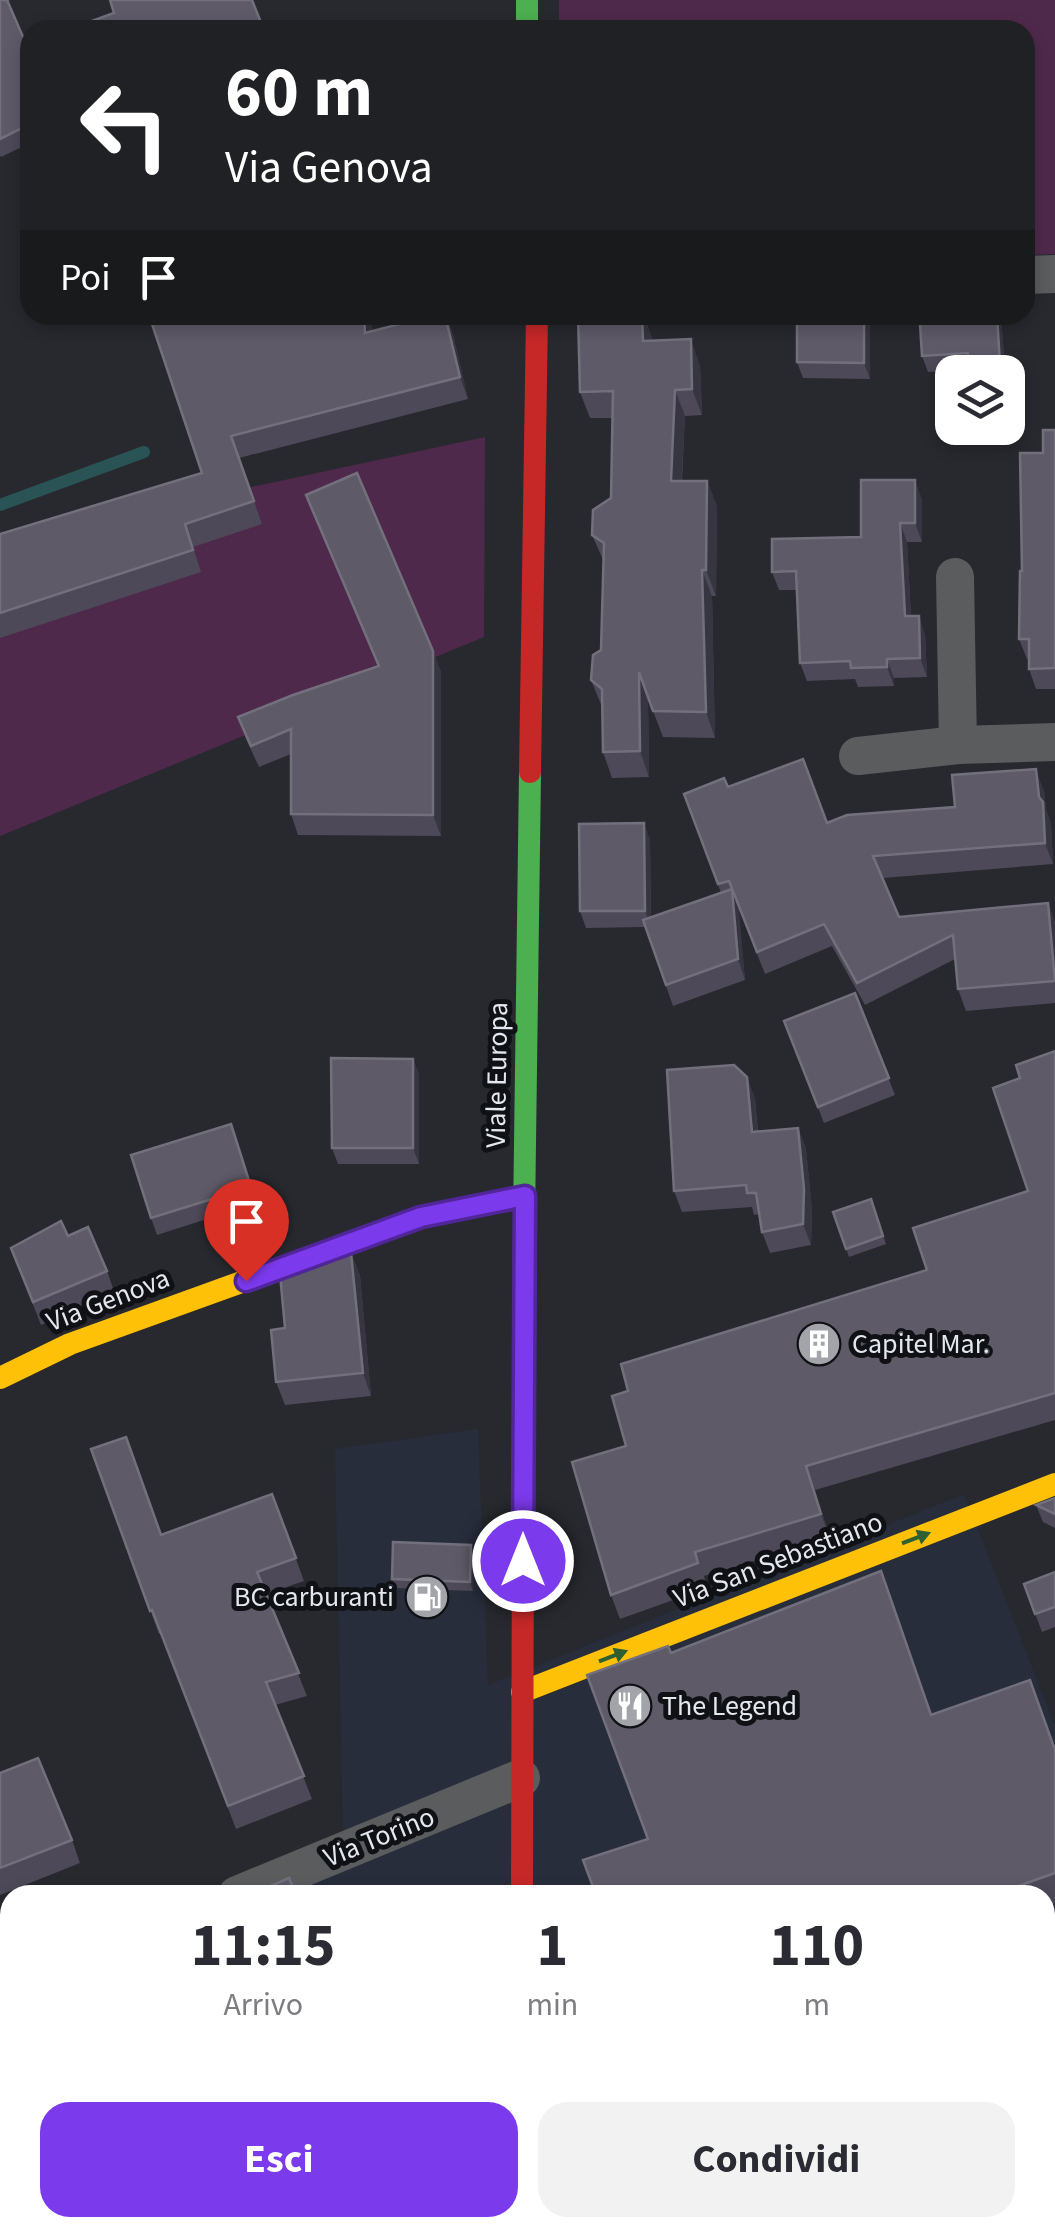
<!DOCTYPE html>
<html lang="it">
<head>
<meta charset="utf-8">
<style>
	body { margin:0; font-family:"Source Sans 3",sans-serif; background:#f2f2f3; color:#2b2b33; height:100vh; display:flex; flex-direction:column; font-size:38px; white-space:nowrap }
	* { box-sizing:border-box; margin:0 }
	p { font-size:32px; color:#7c7c81 }
	.icon { flex:none; width:55px; height:55px; fill:none; stroke:currentColor; stroke-width:2; stroke-linecap:round; stroke-linejoin:round }
	.map { position:relative; flex:1; overflow:hidden }
	.side { position:absolute; left:0px; top:1885px; width:1055px; height:352px; display:flex; flex-direction:column; background:#fff; border-radius:30px 30px 0 0; box-shadow:0 5px 15px #0003 }
	.side>* { flex:none }
	.hud { position:absolute; left:20px; top:20px; width:1015px; height:305px; border-radius:30px; box-shadow:0 5px 15px #0003; background:#202124; color:#fff; overflow:hidden }
	.buttons { position:absolute; left:935px; top:355px; display:grid; gap:20px }
	.buttons a { display:grid; place-items:center; width:90px; height:90px; border-radius:20px; background:#fff; box-shadow:0 5px 15px #0003; font-size:50px }
	.pin { position:absolute; display:grid; place-items:center; width:85px; height:85px; color:#fff; margin:-102px -42px; border-radius:50% 50% 50% 0; rotate:-45deg; box-shadow:0 0 10px #0007 }
	.pin .icon { rotate:45deg }
	.me { position:absolute; width:110px; margin:-55px; rotate:0deg; stroke-linejoin:round; filter:drop-shadow(0 0 8px #0008) }
	.turn { display:flex; align-items:center; gap:35px; height:210px; padding:0 40px; font-size:45px }
	.turn .icon { width:130px; height:130px; stroke-width:2.5 }
	.turn b { display:block; font-size:70px; line-height:85px }
	.then { display:flex; align-items:center; height:95px; padding:0 40px; background:#0003; gap:20px; font-size:38px }
	.eta { display:flex; justify-content:space-evenly; align-items:center; height:170px; text-align:center }
	.eta b { font-size:60px; font-weight:700; line-height:70px }
	.action { display:flex; gap:20px; margin-top:auto; padding:20px 40px }
	.action a { flex:1; height:115px; border-radius:30px; background:#7c3aed; color:#fff; font-size:40px; font-weight:700; line-height:115px; text-align:center }
	.action a+a { background:#f2f2f3; color:#2b2b33 }
	.map>svg:first-child { display:block }
</style>
</head>
<body>
<div class="map">
<svg width="1055" height="2237" viewBox="0 0 1055 2237">
	<rect width="100%" height="100%" fill="#27292e"/>
	<g fill="#272d3b">
		<path d="M478 1429 488 1685 964 1494 1055 1726V2088L1045 2091V1895H230L343 1837 335 1449Z"/>
		<path d="M10 2008V2228H1045V2176L1055 2206V2237H13L0 2211V2013Z"/>
	</g>
	<g fill="#4f294b">
		<path d="M559 0H1055V254L1025 255V30H559Z"/>
		<path d="M485 437 484 637 0 836V559L209 496Z"/>
	</g>
	<g fill="none" stroke-linecap="round" stroke-linejoin="round">
		<path stroke="#295354" stroke-width="12" d="M0 505 144 452"/>
		<g stroke="#5a5c5e" stroke-width="38">
			<path d="M1025 275 1055 274"/>
			<path d="M955 577 958 745"/>
			<path d="M858 756 958 745 1055 742"/>
			<path d="M237 1895 521 1778"/>
			<path d="M0 1993 10 1989"/>
			<path d="M277 2237 299 2228"/>
		</g>
		<g stroke="#4caf50" stroke-width="22">
			<path d="M527 0V30"/>
			<path d="M523 1498 524 1218 530 772"/>
			<path d="M518 2228V2237"/>
		</g>
		<g stroke="#ffc107" stroke-width="22">
			<path d="M0 1378 70 1344 421 1217 525 1196"/>
			<path d="M522 1692 1055 1484"/>
		</g>
		<g stroke="#c62828" stroke-width="22">
			<path d="M530 772 537 315"/>
			<path d="M522 1895 523 1498"/>
		</g>
	</g>
	<g fill="#4d4958">
		<path d="M0 0H11L8 1 30 53V143L1 157 0 155Z"/>
		<path d="M446 315 453 335 468 399 239 458 262 524 193 547 201 572 0 638V534L202 473 152 324 372 331Z"/>
		<path d="M578 315H644L652 340 700 365 702 415 685 416 682 481H707L717 507 716 596H712L715 738 663 737 648 698 649 777 612 778 603 752 602 707 591 680 601 650 604 562 592 535 611 498 613 418H590L580 392Z"/>
		<path d="M870 315V379L803 378 797 362Z"/>
		<path d="M1001 315 1005 372H971L970 370 928 372 922 356 933 323Z"/>
		<path d="M1055 430V689H1036L1029 669V659H1027L1019 639 1043 453Z"/>
		<path d="M306 495 433 651 441 672V836L298 835 291 814V754L259 767 246 739 238 717 378 667Z"/>
		<path d="M922 499V542H907L911 616 925 634 927 677 894 678V686L858 687 855 679 807 681 800 663 797 590H779L772 572 861 537Z"/>
		<path d="M728 787 827 823 955 807 1044 791 1046 810 1051 824 1053 864 883 878 899 917 1048 903 1055 923V1003L966 1011 958 989 955 959 865 1005 832 946 765 974 738 906 745 980 673 1006 645 927 586 928 580 911 650 839 651 917 721 893 684 794Z"/>
		<path d="M855 993 895 1095 824 1123 784 1021Z"/>
		<path d="M1055 1051V1420L815 1490 830 1538 704 1576 707 1588 620 1619 611 1595 626 1446 628 1391 927 1270 1028 1191 1020 1078Z"/>
		<path d="M413 1059 419 1075V1164H338L332 1148Z"/>
		<path d="M755 1098 758 1132 798 1128 806 1149 812 1210 811 1245 770 1253 762 1232 760 1214 754 1215 752 1207 682 1212 674 1191Z"/>
		<path d="M231 1124 257 1203 157 1235 151 1218Z"/>
		<path d="M871 1199 886 1244 849 1257 833 1212Z"/>
		<path d="M68 1236 107 1271 115 1294 41 1325 11 1248Z"/>
		<path d="M351 1253 360 1276 371 1396 285 1405 276 1382 285 1328Z"/>
		<path d="M91 1449 161 1535 272 1494 304 1581 266 1594 307 1696 275 1705 312 1799 236 1829 161 1633 159 1634Z"/>
		<path d="M1055 1498V1528L1043 1522 1036 1505Z"/>
		<path d="M471 1545 474 1553 473 1591 395 1588 392 1579Z"/>
		<path d="M1055 1572V1627L1042 1632 1024 1584Z"/>
		<path d="M671 1653 931 1715 1055 1749V1903L1045 1907V1895H596L647 1839Z"/>
		<path d="M0 1773 72 1840 80 1863 0 1895Z"/>
		<path d="M142 2228H245L224 2237H147Z"/>
	</g>
	<g fill="#373541">
		<path d="M364 315H372L373 355 365 333Z"/>
		<path d="M445 315 453 335 468 399 460 377Z"/>
		<path d="M642 315 652 337 653 367 643 341Z"/>
		<path d="M864 315H870V379L864 363Z"/>
		<path d="M997 315H1001L1005 372H1003L1000 364Z"/>
		<path d="M691 339 700 365 702 415 692 389Z"/>
		<path d="M675 390 685 416 680 507 671 481Z"/>
		<path d="M915 480 922 499V542L915 523Z"/>
		<path d="M707 481 717 507 716 596 706 570Z"/>
		<path d="M900 523 907 542 912 635 905 616Z"/>
		<path d="M702 570 712 596 715 738 706 712Z"/>
		<path d="M919 616 925 634 927 677 920 658Z"/>
		<path d="M433 651 441 672V836L433 815Z"/>
		<path d="M887 659 894 678V686L887 667Z"/>
		<path d="M639 672 648 698 649 777 640 751Z"/>
		<path d="M1036 769 1044 791 1046 810 1051 824 1053 864 1045 843Z"/>
		<path d="M644 823 650 839 651 927 645 911Z"/>
		<path d="M732 889 739 910 745 980 738 959Z"/>
		<path d="M1048 903 1055 923V982V981Z"/>
		<path d="M413 1059 419 1075V1164L413 1148Z"/>
		<path d="M747 1077 755 1098 759 1153 752 1132Z"/>
		<path d="M798 1128 806 1149 812 1210 811 1245 803 1224Z"/>
		<path d="M351 1253 360 1276 371 1396 363 1373Z"/>
		<path d="M806 1466 815 1490 830 1538 821 1514Z"/>
		<path d="M471 1545 474 1553 473 1591 470 1582Z"/>
	</g>
	<g fill="#5e5a68" stroke="#73707d" stroke-width="2.5">
		<path d="M0 0H7L30 53V124L0 139Z"/>
		<path d="M110 0H252L264 30H92L89 22 114 13Z"/>
		<path d="M166 315H364L365 333 435 315H445L460 377 231 436 254 501 185 524 193 550 0 613V534L202 473 152 324 167 319Z"/>
		<path d="M578 315H642L643 341 691 339 692 389 675 390 671 481H707L706 570H702L706 712 653 711 639 672 640 751 603 752 602 689 591 680 593 655 601 650 604 543 592 535 593 510 611 498 613 391 580 392Z"/>
		<path d="M797 315H864V363L797 362Z"/>
		<path d="M933 315H997L1000 364 969 367 968 353 922 356 920 324 933 323Z"/>
		<path d="M1043 430H1055V668L1029 669V639H1019L1020 571H1022L1020 453H1043Z"/>
		<path d="M357 473 433 651V815L291 814V729L251 746 238 717 293 695 379 666 306 495Z"/>
		<path d="M861 480H915V523H900L905 616H919L920 658 887 659V667L851 668 850 661 800 663 796 571 772 572V539L861 537Z"/>
		<path d="M803 759 827 823 847 815 955 807 952 775 1036 769 1039 797 1043 802 1045 843 873 856 899 917 1048 903 1055 981 958 989 953 935 857 983 824 924 757 952 729 881 718 884 684 794 724 778 728 787Z"/>
		<path d="M644 823 645 911H580L579 824Z"/>
		<path d="M732 889 738 959 666 985 643 920Z"/>
		<path d="M855 993 889 1078 818 1107 784 1021Z"/>
		<path d="M1055 1051V1393L806 1466 821 1514 695 1552 698 1563 611 1595 572 1462 626 1446 612 1396 628 1391 621 1364 927 1270 913 1228 1028 1191 993 1088 1020 1078 1016 1065Z"/>
		<path d="M331 1058 413 1059V1148H332Z"/>
		<path d="M734 1065 747 1077 752 1132 798 1128 804 1189 803 1224 762 1232 756 1193H747L746 1185 674 1191 667 1070Z"/>
		<path d="M231 1124 251 1187 151 1218 131 1155Z"/>
		<path d="M871 1199 883 1236 846 1249 833 1212Z"/>
		<path d="M61 1221 68 1236 88 1227 107 1271 33 1302 11 1248Z"/>
		<path d="M351 1253 363 1373 276 1382 271 1330 285 1328 280 1274 332 1255Z"/>
		<path d="M126 1437 161 1535 272 1494 296 1558 257 1572 299 1673 266 1682 304 1776 228 1806 152 1610 150 1611 91 1449Z"/>
		<path d="M1055 1498V1514L1036 1505Z"/>
		<path d="M393 1542 471 1545 470 1582 392 1579Z"/>
		<path d="M881 1571 931 1715 1030 1680 1055 1750V1873L993 1895H596L583 1860 648 1839 587 1675 668 1646 671 1653Z"/>
		<path d="M1055 1572V1607L1035 1614 1024 1584Z"/>
		<path d="M38 1758 72 1840 0 1868V1773Z"/>
		<path d="M289 1878 296 1895H250Z"/>
		<path d="M145 2228H186L165 2237H149Z"/>
		<path d="M640 2228H767L771 2237H618Z"/>
	</g>
	<defs><path id="oneway-solid" d="M-6-.8H1V-3.2L6.5 0L1 3.2V.8H-6Z" transform="scale(2.5)"/></defs>
	<g fill="#2e6032">
		<use href="#oneway-solid" transform="translate(916 1538) rotate(-21)"/>
		<use href="#oneway-solid" transform="translate(613 1656) rotate(-21)"/>
	</g>
	<g fill="none" stroke-linecap="round" stroke-linejoin="round">
		<g stroke="#51269a" stroke-width="25">
			<path id="route" d="M246 1281 421 1217 525 1196 523 1561"/>
		</g>
		<use href="#route" stroke="#7c3aed" stroke-width="18"/>
	</g>
	<defs>
		<g id="building-disc" transform="scale(2.25)"><circle r="9.5" fill="#a2a4aa" stroke="#0f1115"/><path d="M-4-6H4V6H1V3H-1V6H-4ZM-2.5-4.3h1.7v1.8h-1.7ZM.8-4.3h1.7v1.8H.8ZM-2.5-1h1.7V.8h-1.7ZM.8-1h1.7V.8H.8Z" fill="#fff"/></g>
		<g id="fuel-disc" transform="scale(2.25)"><circle r="9.5" fill="#a2a4aa" stroke="#0f1115"/><path d="M-5.5-6h7V0h2V4h1.3V-2.5L3-4.5l.8-.8L6-3V5H2.5V1h-1V6h-7ZM-4.2-4.7v3.2H.2V-4.7Z" fill="#fff"/></g>
		<g id="restaurant-disc" transform="scale(2.25)"><circle r="9.5" fill="#a2a4aa" stroke="#0f1115"/><path d="M-5-6h1v4h1v-4h1v4h1v-4h1v5L-1.5 .5V6h-2V.5L-5-1ZM5-6V6H3V1.5H1.5Q1.5-4 5-6Z" fill="#fff"/></g>
	</defs>
	<g fill-rule="evenodd">
		<use href="#building-disc" x="819" y="1344"/>
		<use href="#fuel-disc" x="427" y="1597"/>
		<use href="#restaurant-disc" x="630" y="1706"/>
	</g>
	<g text-anchor="middle" dominant-baseline="central" stroke-width="10" stroke-linejoin="round" paint-order="stroke">
		<g font-size="28" fill="#e4e7ed" stroke="#0f1115">
			<text transform="translate(497 1075) rotate(-89)">Viale Europa</text>
			<text transform="translate(108 1300) rotate(-21)">Via Genova</text>
			<text transform="translate(778 1560) rotate(-21)">Via San Sebastiano</text>
			<text transform="translate(379 1837) rotate(-22)">Via Torino</text>
		</g>
		<g font-size="28" fill="#e4e7ed" stroke="#0f1115" text-anchor="start">
			<text x="852" y="1344">Capitel Mar.</text>
			<text x="394" y="1597" text-anchor="end">BC carburanti</text>
			<text x="662" y="1706">The Legend</text>
		</g>
	</g>
</svg>
<div class="buttons">
<a><svg class="icon" aria-label="layers" viewBox="0 0 24 24"><path d="M12 4l9 5-9 5-9-5zM3 14l9 5 9-5"/></svg></a>
</div>
<div class="pin" style="left:246px;top:1281px;background:#d93025"><svg class="icon" aria-label="arrive" viewBox="0 0 24 24"><path d="M6 21V4h12l-3 4 3 4H6"/></svg></div>
<svg class="me" style="left:523px;top:1561px" viewBox="-20 -20 40 40"><circle r="17" fill="#7c3aed" stroke="#fff" stroke-width="3"/><path d="M0-11L8 9 0 5-8 9z" fill="#fff"/></svg>
<div class="hud">
<div class="turn"><svg class="icon" aria-label="left" viewBox="0 0 24 24"><path d="M17 20v-9H6M10 6l-5 5 5 5"/></svg><div><b>60 m</b>Via Genova</div></div>
<div class="then">Poi<svg class="icon" aria-label="arrive" viewBox="0 0 24 24"><path d="M6 21V4h12l-3 4 3 4H6"/></svg></div>
</div>
<section class="side">
<div class="eta">
<div><b>11:15</b><p>Arrivo</p></div>
<div><b>1</b><p>min</p></div>
<div><b>110</b><p>m</p></div>
</div>
<div class="action"><a>Esci</a><a>Condividi</a></div>
</section>
</div>
</body>
</html>
